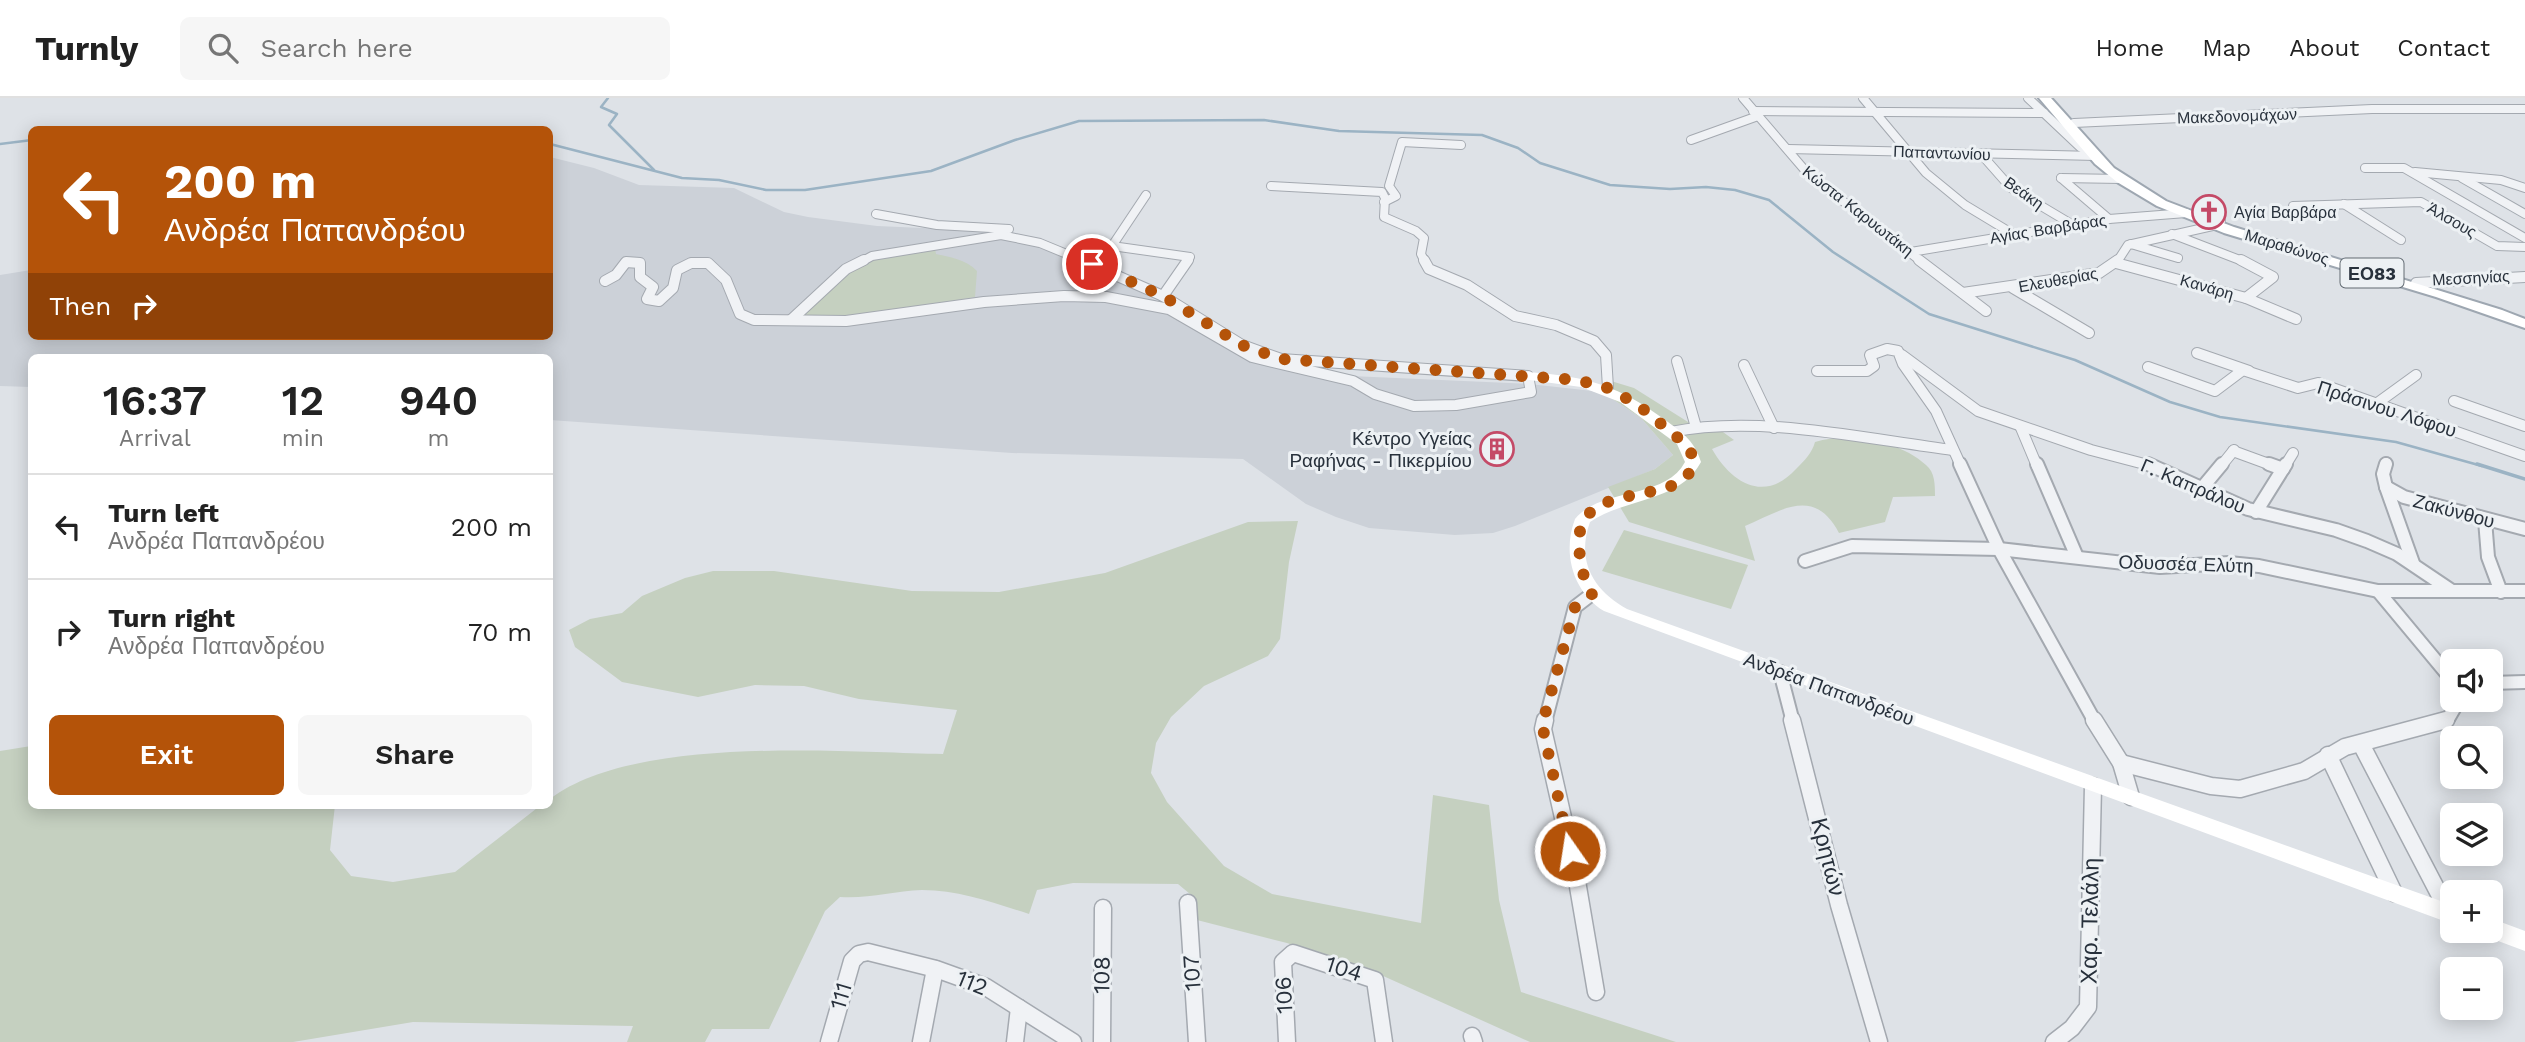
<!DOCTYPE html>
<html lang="en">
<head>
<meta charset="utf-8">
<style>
	body { margin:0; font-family:"Work Sans",sans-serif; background:#f6f6f6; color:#222; height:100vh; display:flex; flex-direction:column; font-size:26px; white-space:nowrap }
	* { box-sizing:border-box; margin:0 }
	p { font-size:23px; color:#767676 }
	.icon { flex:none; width:38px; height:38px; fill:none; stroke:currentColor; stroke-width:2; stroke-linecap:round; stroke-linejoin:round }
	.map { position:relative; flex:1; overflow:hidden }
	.drawer { position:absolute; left:28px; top:256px; width:525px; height:455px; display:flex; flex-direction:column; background:#fff; border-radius:10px; box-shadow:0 4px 18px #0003 }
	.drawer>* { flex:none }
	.banner { position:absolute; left:28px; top:28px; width:525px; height:214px; border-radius:10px; box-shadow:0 4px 18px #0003; background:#b45309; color:#fff; overflow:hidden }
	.controls { position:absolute; left:2440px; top:551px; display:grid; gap:14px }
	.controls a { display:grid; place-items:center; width:63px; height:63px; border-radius:10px; background:#fff; box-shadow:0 4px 18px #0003; font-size:35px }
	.pin { position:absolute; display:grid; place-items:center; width:60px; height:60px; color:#fff; margin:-30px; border:4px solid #fff; border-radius:50%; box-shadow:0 2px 7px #0007 }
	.me { position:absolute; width:77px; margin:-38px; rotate:347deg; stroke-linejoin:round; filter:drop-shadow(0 0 5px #0008) }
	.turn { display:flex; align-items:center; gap:24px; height:147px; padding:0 21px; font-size:32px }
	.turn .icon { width:91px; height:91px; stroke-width:2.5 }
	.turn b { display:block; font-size:49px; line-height:60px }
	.then { display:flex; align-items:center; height:66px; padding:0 21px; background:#0003; gap:14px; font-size:26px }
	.eta { display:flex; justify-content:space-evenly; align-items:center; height:119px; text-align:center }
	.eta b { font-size:42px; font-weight:600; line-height:49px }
	.cta { display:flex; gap:14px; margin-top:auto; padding:14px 21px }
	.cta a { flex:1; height:80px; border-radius:10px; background:#b45309; color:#fff; font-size:28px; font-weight:600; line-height:80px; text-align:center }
	.cta a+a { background:#f6f6f6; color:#222 }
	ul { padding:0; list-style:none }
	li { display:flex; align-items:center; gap:21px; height:105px; padding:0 21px; border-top:2px solid #e0e0e0 }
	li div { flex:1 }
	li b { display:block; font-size:26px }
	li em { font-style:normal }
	header { display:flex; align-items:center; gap:42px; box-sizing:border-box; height:98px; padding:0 35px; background:#fff; border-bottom:2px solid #e0e0e0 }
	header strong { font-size:33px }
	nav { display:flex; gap:38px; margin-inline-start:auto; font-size:24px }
	.search { width:490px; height:63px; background:#f6f6f6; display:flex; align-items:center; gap:18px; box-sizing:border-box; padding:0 24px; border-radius:10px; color:#767676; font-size:26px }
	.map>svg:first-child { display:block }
</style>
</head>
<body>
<header>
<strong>Turnly</strong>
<div class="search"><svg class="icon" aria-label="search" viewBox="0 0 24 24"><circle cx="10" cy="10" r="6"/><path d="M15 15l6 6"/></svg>Search here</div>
<nav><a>Home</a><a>Map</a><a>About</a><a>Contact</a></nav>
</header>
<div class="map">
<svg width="2525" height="944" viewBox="0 0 2525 944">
	<rect width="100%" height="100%" fill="#dee2e7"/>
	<path fill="#ccd1d8" d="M550 59 594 70 639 87 734 90 784 114 808 119 877 128 992 133 1010 137 1120 184 1175 212 1247 256 1351 278 1529 286 1602 294 1641 320 1673 357 1655 371 1515 428 1493 435 1455 437 1369 430 1336 419 1306 406 1243 361 1012 355 550 322V259H32L31 289 0 288V177L31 172 32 238H550Z"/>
	<g fill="#c5d0c0">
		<path d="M935 150 936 156C949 159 966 161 977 173L975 199 864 218 799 219 832 185 875 158Z"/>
		<path d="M1611 283 1634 290 1696 329H1716L1734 342 1712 351C1732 386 1765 405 1796 371 1805 362 1812 355 1815 344 1850 334 1898 342 1926 367 1935 374 1935 387 1935 398L1893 399 1885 424 1839 435C1815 389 1783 411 1745 428L1755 463 1629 424 1608 389 1655 371 1673 357 1641 320 1602 294Z"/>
		<path d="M1298 423 1289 464 1280 541 1268 558 1204 588 1171 619 1156 645 1151 675 1167 704 1224 768 1272 796 1421 825 1433 697 1489 707 1499 802 1521 894 1676 944H1530L1381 877 1287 845 1197 822 1196 801 1178 786 1073 785 1037 792 1029 816C994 805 959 792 922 792 894 793 868 801 840 799L825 813 769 931H712L705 944H627L633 928 413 924 293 944H0V653L31 648 32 707H335L330 752 351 778 393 784 455 774 541 707H550V701C633 637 839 654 943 656L957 612 859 601 804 588 755 587 698 599 622 584 575 549 569 532 590 521 622 515 642 498 685 480 713 473H774L912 493 999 494 1105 475 1248 424Z"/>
		<path d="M1624 432 1748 467 1731 511 1602 473Z"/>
	</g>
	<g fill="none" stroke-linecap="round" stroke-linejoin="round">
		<g stroke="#9bb3c4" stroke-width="2.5">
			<path d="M608 0 601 9 617 16 609 27 654 72"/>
			<path d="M0 46 32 42"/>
			<path d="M550 46 682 80 719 82 766 92H805L931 73 1015 42 1079 23 1264 22 1339 33 1482 37 1518 50 1540 65 1610 87 1670 91 1706 89 1735 92 1769 102 1833 154 1929 216 2075 262 2170 304 2220 319 2396 344 2482 368"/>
		</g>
		<path stroke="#9bb3c4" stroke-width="3.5" d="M2477 366 2525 381"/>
		<g stroke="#a4a9b0" stroke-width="10">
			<g id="street-far3">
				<path d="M1743 0 1809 77 1922 164"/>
				<path d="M1863 0 1926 75 1965 107 2013 136"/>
				<path d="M2028 0 2080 49 2095 58"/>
				<path d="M1753 13 2044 15"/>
				<path d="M2074 25 2372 11H2525"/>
				<path d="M1691 42 1758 18"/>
				<path d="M1788 51 2096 58"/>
				<path d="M1981 56 2011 90 2073 127"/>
				<path d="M2365 70H2404L2525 140"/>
				<path d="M2415 74 2501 82 2525 90"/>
				<path d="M2061 80 2109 121"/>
				<path d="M2061 80 2121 81"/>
				<path d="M2462 80 2525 116"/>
				<path d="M1271 88 1382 94 1385 100 1384 119 1416 133 1424 140 1421 156 1425 164"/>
				<path d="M1146 97 1112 148 1190 159 1187 164"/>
				<path d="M1384 104 1396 98 1389 88 1402 44 1461 47"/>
				<path d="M2344 106 2401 142"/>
				<path d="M2293 108 2421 104 2497 148 2525 149"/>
				<path d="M876 116 937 127 1009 131"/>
				<path d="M2172 136 2245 164"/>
				<path d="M2131 146 2178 160"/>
				<path d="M1911 154 2109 121 2186 115"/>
				<path d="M861 164 872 158 1001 137 1040 145 1086 164"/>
				<path d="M2117 164 2128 147 2217 127 2221 123"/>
			</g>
		</g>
		<g stroke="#a4a9b0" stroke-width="12">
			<g id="street-far2">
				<path d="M1424 162 1429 171 1467 187 1515 218 1556 227 1594 243 1606 257 1608 290"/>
				<path d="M1919 162 1986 213"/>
				<path d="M2241 162 2273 179 2246 200"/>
				<path d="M2116 165 2246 200 2296 221"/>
				<path d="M605 183 616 177 626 164 640 165V179L653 189 647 201 659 203 673 190 677 172 691 165H708L726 182 740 216 754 222 846 223 984 204 1064 198 1106 199 1169 211 1252 259 1353 283 1375 296 1414 308 1456 307 1531 294 1528 278 1281 261 1242 247 1163 198 1081 162"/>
				<path d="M2416 185 2525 179"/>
				<path d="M2013 190 2089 235"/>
				<path d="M1963 195 2099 175 2118 162"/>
				<path d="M1163 198 1188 162"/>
				<path d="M791 222 846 171 864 162"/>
				<path d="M2197 255 2249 273"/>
				<path d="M1902 257 1978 313 2091 352 2152 368"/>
				<path d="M1677 263 1696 329"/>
				<path d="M1744 267 1774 330"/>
				<path d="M2148 269 2215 293 2243 272 2298 290 2318 285 2525 358"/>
				<path d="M1817 273H1867L1874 268 1870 257 1887 251 1898 253 1903 266 1936 313 1961 368"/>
				<path d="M2454 303 2525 328"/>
				<path d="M2376 306 2416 277"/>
				<path d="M2021 330 2037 368"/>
				<path d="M1671 334C1759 316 1865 341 1953 352"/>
				<path d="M2233 353 2274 368"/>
				<path d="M2221 368 2234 352"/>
				<path d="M2285 368 2293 355"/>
				<path d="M2385 368 2386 365"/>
			</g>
		</g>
		<g stroke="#a4a9b0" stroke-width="16">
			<g id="street-far1">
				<path d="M1960 366 1999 451 2095 624"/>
				<path d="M2037 366 2077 459"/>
				<path d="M2148 366 2248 411 2336 432 2367 443 2397 456 2452 493"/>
				<path d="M2269 366 2283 371"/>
				<path d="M2386 366 2383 376 2386 389 2413 465"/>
				<path d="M2386 389 2404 399 2525 431"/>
				<path d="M2202 390 2222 366"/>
				<path d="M2256 414 2286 366"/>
				<path d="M2485 422 2488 459 2501 494"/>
				<path d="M1805 463 1852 448 1999 451 2160 469 2229 465 2259 468 2378 493H2525"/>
				<path d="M2378 493 2452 582"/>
				<path d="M1780 574 1793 624"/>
				<path d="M2490 585 2525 584"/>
				<path d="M1545 624 1575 509 1592 496"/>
				<path d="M2442 624 2448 621 2459 602"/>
			</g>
		</g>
		<g stroke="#a4a9b0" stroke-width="19">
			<g id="street">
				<path d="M1545 622 1543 631 1576 777 1596 894"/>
				<path d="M1792 622 1839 807 1879 944"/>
				<path d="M2094 622 2121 665 2131 699"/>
				<path d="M2361 646 2449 815"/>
				<path d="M2328 657 2394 795"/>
				<path d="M2121 665 2211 688 2240 691 2304 673 2345 649 2446 622"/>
				<path d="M1188 805 1197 944"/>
				<path d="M1472 938 1474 944"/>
				<path d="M829 944 852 863 859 856 868 854 936 871 986 889 1073 944"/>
				<path d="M921 944 935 871"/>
				<path d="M1015 944 1019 910"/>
				<path d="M1102 944 1103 810"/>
				<path d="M1287 944 1283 864 1293 855 1375 882 1384 944"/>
				<path d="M2054 944 2072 930 2088 909 2093 688"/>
			</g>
		</g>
		<g stroke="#9ea7b1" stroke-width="4">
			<path id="primary" d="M2039 0H2051L2114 70 2166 103 2234 129 2502 212 2525 221V230L2436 199 2224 135 2157 108 2117 84 2095 66Z"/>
		</g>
		<use href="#street-far3" stroke="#f0f2f5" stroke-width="8"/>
		<use href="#street-far2" stroke="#f0f2f5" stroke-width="10"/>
		<use href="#street-far1" stroke="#f0f2f5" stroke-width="12"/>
		<use href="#street" stroke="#f0f2f5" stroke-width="16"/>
		<g fill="#fff" fill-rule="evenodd">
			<path d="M1528 274C1589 279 1618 287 1668 324 1684 336 1695 344 1701 364 1680 404 1625 400 1590 424 1576 463 1593 492 1627 511L2452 807V826L1604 513C1573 494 1562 455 1575 421 1601 389 1665 402 1685 364L1677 346 1620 304 1581 289 1523 281 1521 278Z"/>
			<path d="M2490 820 2525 833V853L2482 837 2480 833H2490Z"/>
		</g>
		<use href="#primary" fill="#fff" fill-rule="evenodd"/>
	</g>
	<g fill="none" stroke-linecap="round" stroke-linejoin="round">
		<path stroke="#b45309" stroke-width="12" stroke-dasharray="0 21.6" d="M1092 166 1163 198 1242 247 1281 261 1578 282 1608 290 1638 307 1683 344 1691 354 1693 367C1679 413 1574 376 1579 450 1581 468 1583 481 1592 496L1575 509 1544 620 1543 631 1570 753"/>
	</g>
	<defs>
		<g id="church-ring" transform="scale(1.75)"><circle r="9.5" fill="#edf1f4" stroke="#c44a67" stroke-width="1.5"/><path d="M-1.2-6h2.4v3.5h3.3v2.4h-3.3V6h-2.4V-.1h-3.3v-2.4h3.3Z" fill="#c44a67"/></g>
		<g id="building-ring" transform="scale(1.75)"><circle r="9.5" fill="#edf1f4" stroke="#c44a67" stroke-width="1.5"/><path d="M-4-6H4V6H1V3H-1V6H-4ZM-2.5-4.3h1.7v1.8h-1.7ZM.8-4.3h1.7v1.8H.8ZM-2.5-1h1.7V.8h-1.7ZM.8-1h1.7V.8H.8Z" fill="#c44a67"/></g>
	</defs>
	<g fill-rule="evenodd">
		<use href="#church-ring" x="2209" y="114"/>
		<use href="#building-ring" x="1497" y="351"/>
	</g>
	<g text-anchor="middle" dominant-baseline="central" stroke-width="6" stroke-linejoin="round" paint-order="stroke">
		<g font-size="16" fill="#28313c" stroke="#edf1f4">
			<text transform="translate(2237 18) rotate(-2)">Μακεδονομάχων</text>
			<text transform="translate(1942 55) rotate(2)">Παπαντωνίου</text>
			<text transform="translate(2024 95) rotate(35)">Βεάκη</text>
			<text transform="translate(1858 113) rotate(38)">Κώστα Καρυωτάκη</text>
			<text transform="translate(2452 122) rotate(30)">Άλσους</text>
			<text transform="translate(2048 131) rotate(-9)">Αγίας Βαρβάρας</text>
			<text transform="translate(2287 149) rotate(17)">Μαραθώνος</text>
			<text transform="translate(2471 180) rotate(-3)">Μεσσηνίας</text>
			<text transform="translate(2058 182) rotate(-10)">Ελευθερίας</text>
			<text transform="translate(2207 189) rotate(16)">Κανάρη</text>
		</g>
		<g font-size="16" fill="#28313c" stroke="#edf1f4" text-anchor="start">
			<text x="2234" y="114">Αγία Βαρβάρα</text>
		</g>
		<rect fill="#edf1f4" stroke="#636b73" stroke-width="2" x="2340.5" y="160.5" width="63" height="29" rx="5"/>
		<g font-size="18" font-weight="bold" fill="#28313c">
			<text x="2372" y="175">ΕΟ83</text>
		</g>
		<g font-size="19" fill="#28313c" stroke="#edf1f4">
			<text transform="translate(2387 311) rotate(18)">Πράσινου Λόφου</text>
			<text transform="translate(2193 388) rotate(23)">Γ. Καπράλου</text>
			<text transform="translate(2454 413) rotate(15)">Ζακύνθου</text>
			<text transform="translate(2186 466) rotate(2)">Οδυσσέα Ελύτη</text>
			<text transform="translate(1829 591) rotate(20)">Ανδρέα Παπανδρέου</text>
		</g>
		<g font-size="19" fill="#28313c" stroke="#edf1f4" text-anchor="end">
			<text x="1472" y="340">Κέντρο Υγείας<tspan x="1472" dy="22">Ραφήνας - Πικερμίου</tspan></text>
		</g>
		<g font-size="23" fill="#28313c" stroke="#edf1f4">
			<text transform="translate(1828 759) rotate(76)">Κρητών</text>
			<text transform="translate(2090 823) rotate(-89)">Χαρ. Τελάλη</text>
			<text transform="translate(1344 871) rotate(18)">104</text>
			<text transform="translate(1192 875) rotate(-94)">107</text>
			<text transform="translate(1102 877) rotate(-89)">108</text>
			<text transform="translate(972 885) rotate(22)">112</text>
			<text transform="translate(1284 897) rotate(-93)">106</text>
			<text transform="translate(841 898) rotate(-74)">111</text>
		</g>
	</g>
</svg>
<div class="controls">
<a><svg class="icon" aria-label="sound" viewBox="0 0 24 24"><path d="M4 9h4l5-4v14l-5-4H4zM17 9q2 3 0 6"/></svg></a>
<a><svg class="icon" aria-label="search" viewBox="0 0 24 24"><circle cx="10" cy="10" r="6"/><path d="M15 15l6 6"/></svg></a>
<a><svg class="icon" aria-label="layers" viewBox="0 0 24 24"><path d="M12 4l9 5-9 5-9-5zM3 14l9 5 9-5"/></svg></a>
<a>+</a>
<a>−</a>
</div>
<div class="pin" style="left:1092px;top:166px;background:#d93025"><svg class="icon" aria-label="arrive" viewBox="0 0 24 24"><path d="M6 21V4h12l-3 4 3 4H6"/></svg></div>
<svg class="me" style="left:1570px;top:753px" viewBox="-20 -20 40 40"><circle r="17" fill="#b45309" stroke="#fff" stroke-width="3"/><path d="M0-11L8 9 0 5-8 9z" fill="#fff"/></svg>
<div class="banner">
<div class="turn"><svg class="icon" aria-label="left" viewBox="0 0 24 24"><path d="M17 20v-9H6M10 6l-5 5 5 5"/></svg><div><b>200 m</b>Ανδρέα Παπανδρέου</div></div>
<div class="then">Then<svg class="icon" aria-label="right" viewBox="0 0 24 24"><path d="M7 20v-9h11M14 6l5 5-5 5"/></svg></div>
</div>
<section class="drawer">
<div class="eta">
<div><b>16:37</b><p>Arrival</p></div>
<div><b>12</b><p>min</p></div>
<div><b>940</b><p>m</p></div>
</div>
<ul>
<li><svg class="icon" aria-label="left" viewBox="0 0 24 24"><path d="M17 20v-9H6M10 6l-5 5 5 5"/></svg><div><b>Turn left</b><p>Ανδρέα Παπανδρέου</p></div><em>200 m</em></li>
<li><svg class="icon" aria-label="right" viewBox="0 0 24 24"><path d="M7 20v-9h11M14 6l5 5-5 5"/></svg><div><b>Turn right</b><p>Ανδρέα Παπανδρέου</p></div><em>70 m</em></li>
</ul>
<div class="cta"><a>Exit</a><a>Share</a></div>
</section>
</div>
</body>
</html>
